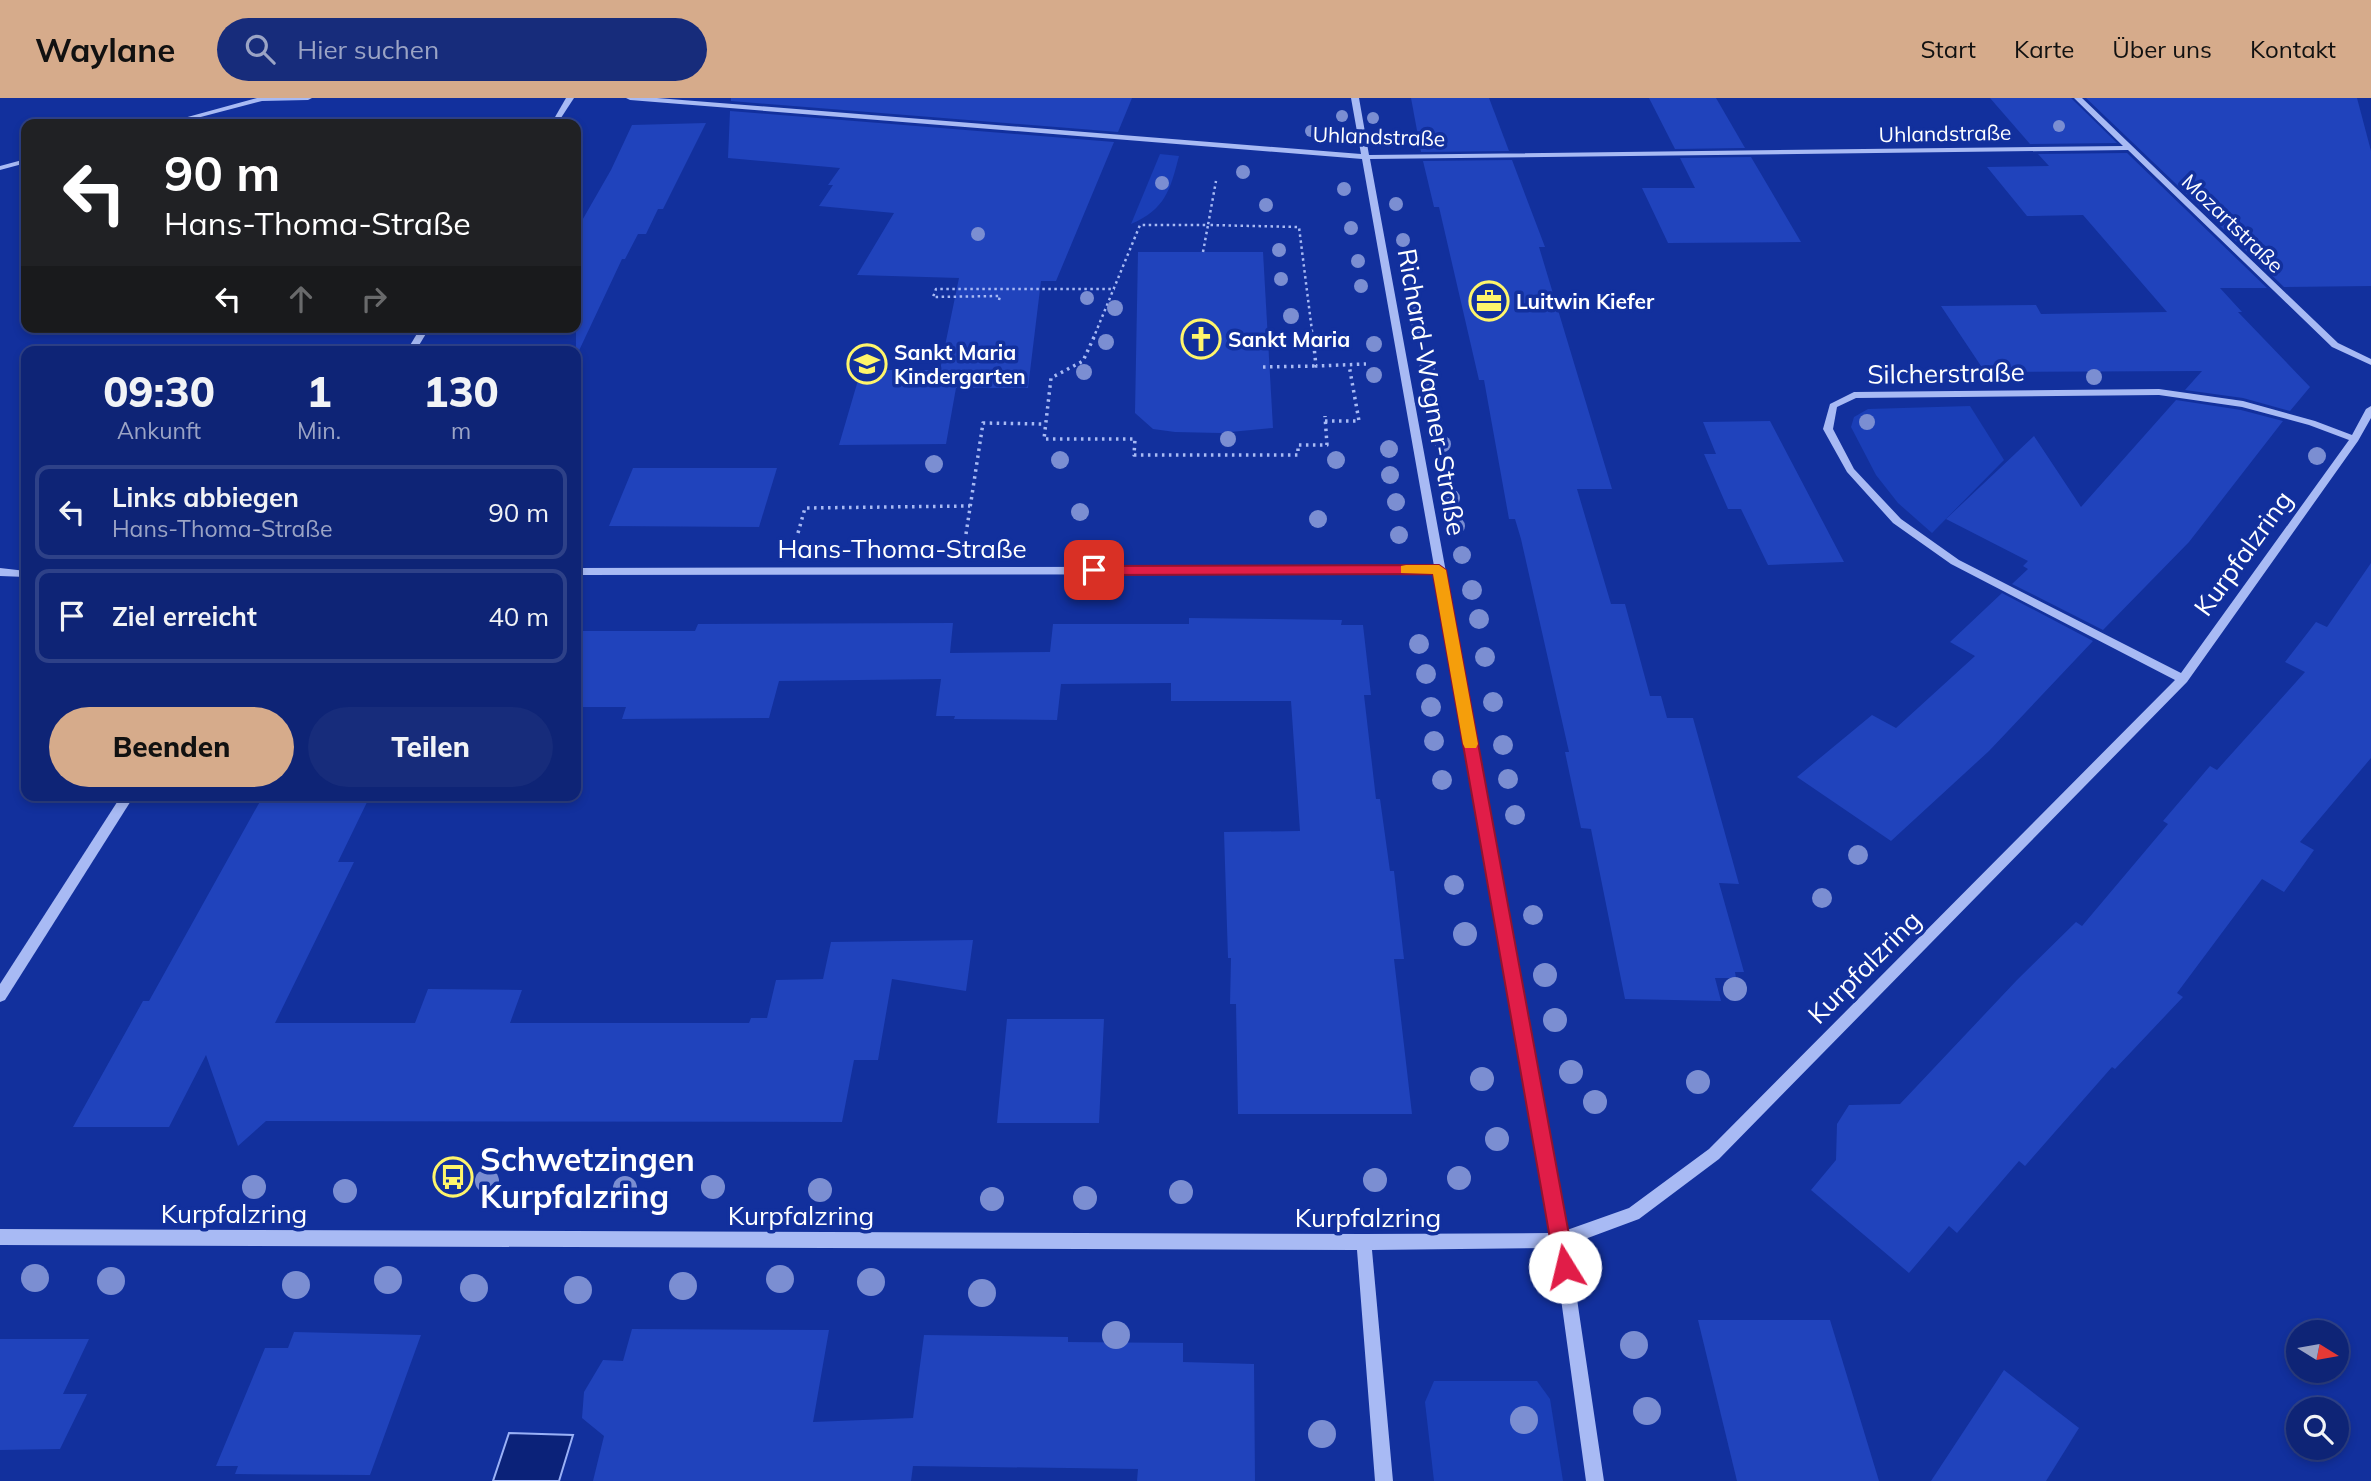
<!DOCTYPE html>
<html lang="de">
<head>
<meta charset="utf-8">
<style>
	body { margin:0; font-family:Mulish,sans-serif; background:#172c7b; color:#f1f3f6; height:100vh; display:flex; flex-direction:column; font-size:26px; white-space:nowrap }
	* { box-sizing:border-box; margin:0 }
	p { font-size:23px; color:#9ba4c5 }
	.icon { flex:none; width:38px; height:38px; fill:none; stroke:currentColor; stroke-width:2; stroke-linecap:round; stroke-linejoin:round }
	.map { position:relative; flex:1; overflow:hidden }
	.side { position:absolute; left:21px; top:248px; width:560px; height:455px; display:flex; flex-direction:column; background:#0e2476; border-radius:14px; box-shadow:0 4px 10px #0003,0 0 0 2px #2e4188 }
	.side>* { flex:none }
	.guide { position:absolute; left:21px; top:21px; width:560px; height:214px; border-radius:14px; box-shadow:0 4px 10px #0003,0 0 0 2px #2e4188; background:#202124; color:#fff; overflow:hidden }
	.needle { width:46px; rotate:101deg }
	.controls { position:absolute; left:2286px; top:1222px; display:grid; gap:14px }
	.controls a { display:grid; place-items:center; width:63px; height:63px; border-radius:50%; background:#0e2476; box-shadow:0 4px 10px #0003,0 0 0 2px #2e4188; font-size:35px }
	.pin { position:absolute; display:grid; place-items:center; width:60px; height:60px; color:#fff; margin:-30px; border-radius:14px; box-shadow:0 4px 10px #0006 }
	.me { position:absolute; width:77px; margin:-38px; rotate:351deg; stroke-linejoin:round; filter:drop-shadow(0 0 5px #0008) }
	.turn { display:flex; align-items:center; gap:24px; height:147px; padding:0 28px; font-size:32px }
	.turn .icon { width:91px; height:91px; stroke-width:2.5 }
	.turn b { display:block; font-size:49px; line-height:60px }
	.lanes { display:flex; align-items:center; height:66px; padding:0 28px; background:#0003; justify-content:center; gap:35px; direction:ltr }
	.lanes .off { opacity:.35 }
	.eta { display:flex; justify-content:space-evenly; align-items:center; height:119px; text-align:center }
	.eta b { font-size:42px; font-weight:800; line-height:49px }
	.button { display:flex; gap:14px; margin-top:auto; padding:14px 28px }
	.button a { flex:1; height:80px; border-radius:42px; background:#d6ab8b; color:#111; font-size:28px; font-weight:800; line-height:80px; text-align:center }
	.button a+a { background:#172c7b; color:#f1f3f6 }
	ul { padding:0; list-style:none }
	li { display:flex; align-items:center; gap:21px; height:94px; margin:0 14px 10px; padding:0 14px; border:4px solid #2e4188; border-radius:14px }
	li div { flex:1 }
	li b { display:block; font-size:26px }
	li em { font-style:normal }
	header { display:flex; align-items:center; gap:42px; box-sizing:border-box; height:98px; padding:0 35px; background:#d6ab8b; color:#111 }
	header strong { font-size:33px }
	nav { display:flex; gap:38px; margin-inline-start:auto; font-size:24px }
	.search { width:490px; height:63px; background:#172c7b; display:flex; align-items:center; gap:18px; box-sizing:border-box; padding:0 24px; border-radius:38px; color:#9ba4c5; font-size:26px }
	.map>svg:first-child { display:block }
</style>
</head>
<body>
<header>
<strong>Waylane</strong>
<div class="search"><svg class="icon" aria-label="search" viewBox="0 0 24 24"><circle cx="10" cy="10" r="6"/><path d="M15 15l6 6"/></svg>Hier suchen</div>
<nav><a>Start</a><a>Karte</a><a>Über uns</a><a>Kontakt</a></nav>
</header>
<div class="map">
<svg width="2371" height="1383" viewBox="0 0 2371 1383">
	<rect width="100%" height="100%" fill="#12309d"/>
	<g fill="#1a3eb7">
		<path d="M1160 56 1179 58C1170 93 1165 111 1131 126Z"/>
		<path d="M1970 308 2004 362 1932 435 1898 405 1876 377 1851 329 1854 319 1868 311Z"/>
		<path d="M1434 1283H1537L1550 1301 1563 1383H1434L1425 1304Z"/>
	</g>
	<path fill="#0b2279" stroke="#9ab1f7" stroke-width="2" d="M509 1335 573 1337 559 1383H493Z"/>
	<g fill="#2043bc">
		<path d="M731 0H1132L1118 34 731 3Z"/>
		<path d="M1411 0H1489L1509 53 1421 54Z"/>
		<path d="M1649 0H1716L1745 50 1675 51Z"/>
		<path d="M1990 0H2071L2117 45 2030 46Z"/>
		<path d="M2086 0H2357L2371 53V188L2284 189Z"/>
		<path d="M730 13 1114 44 1056 183H1041L1028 290H956L946 346 839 347 861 272H940L959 180 857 177 894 115 819 108 833 87H828L840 70 728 60Z"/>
		<path d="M706 25 663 111H658L646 136H638L625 161H622L576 259V133L611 72 632 27Z"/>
		<path d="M2127 55 2267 190H2220L2242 214H2238L2310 289 2290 313 2243 300 2185 292 2202 273 1985 274 1941 208 2036 207 2041 216 2167 214 2083 117 2027 118 1987 69 2049 68 2038 56Z"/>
		<path d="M1751 59 1801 144 1668 145 1642 90H1695L1680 60Z"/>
		<path d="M1512 62 1545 149H1539L1612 391H1577L1611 506H1625L1650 598H1661L1667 620H1693L1739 786 1719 785 1744 874H1735L1736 880H1715L1721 903 1625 901 1591 731 1581 730 1565 654H1569L1521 441 1515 421H1509L1484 282H1479L1439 109H1434L1423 63Z"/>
		<path d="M1138 154H1263L1273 330 1220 335 1175 334 1153 331 1135 315Z"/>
		<path d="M2176 302 2241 312 2283 323 2189 444 2103 532 2012 486 2028 471 2023 468 2028 463 1946 421 2034 338 2081 409Z"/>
		<path d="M1770 323 1844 464 1768 467 1741 411H1728L1704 356H1716L1703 324Z"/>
		<path d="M633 370H777L759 429 609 428Z"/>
		<path d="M2371 465V660L2300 744 2314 752 2284 794 2262 781 2177 895 2183 899 2115 971 2112 969 2025 1068 2019 1063 1957 1135 1949 1128 1909 1175 1811 1092 1836 1062 1837 1026 1849 1007 1900 1006 2017 882 2076 824 2082 828 2168 726 2163 723 2210 668 2217 672 2305 574 2285 564 2316 524 2327 529Z"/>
		<path d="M2002 495 2093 543 1989 653 1891 743 1797 679 1872 617 1896 630 1975 558 1950 544Z"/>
		<path d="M1189 520 1342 522 1341 527H1363L1371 597H1364L1376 701H1380L1390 773H1394L1404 861H1394L1412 1016H1238L1236 906H1230L1231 860H1228L1224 734 1300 733 1291 603H1171V585L1061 586 1057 622 954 621 955 618H936L941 581 779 583 769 620 622 621 626 609H576V533H695L698 526 953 525 950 555 1050 554 1053 526H1189Z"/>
		<path d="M263 698H370L338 764H354L275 925H415L428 891 522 892 510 925H749L751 920H767L776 882 823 881 831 844 973 842 966 893 892 881 878 962H854L842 1024 266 1023 238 1048 206 957 169 1029H73L143 903H149Z"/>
		<path d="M1007 921H1104L1099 1025H997Z"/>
		<path d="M1698 1222H1830L1879 1383H1737Z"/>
		<path d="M632 1231 829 1232 813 1324 913 1320 924 1237 1068 1239V1244L1183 1245V1264L1254 1266 1255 1383H1137L1138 1371 913 1368 911 1383H593L604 1338 582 1320 584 1294 603 1262 623 1263Z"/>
		<path d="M294 1234 421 1237 370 1377 235 1376 238 1368H216L265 1250H288Z"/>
		<path d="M0 1241H89L63 1296H87L60 1351 0 1352Z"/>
		<path d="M2004 1272 2079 1330 2046 1383H1931Z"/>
	</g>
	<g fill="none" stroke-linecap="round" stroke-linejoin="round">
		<g stroke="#a8baf4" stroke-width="2.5" stroke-dasharray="2.5 3.5" stroke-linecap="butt">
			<path d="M1203 154 1208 127 1299 129 1313 241"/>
			<path d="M999 202 1000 198 933 199 936 191H1115"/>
			<path d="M1093 241 1140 127H1208L1216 83"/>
		</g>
		<g stroke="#a8baf4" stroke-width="3.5" stroke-dasharray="2.5 4.5" stroke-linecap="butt">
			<path d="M1094 239 1083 263 1051 280 1044 341H1135L1134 357H1298V347H1327L1325 318"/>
			<path d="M1313 239 1316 268 1366 266"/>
			<path d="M1263 269 1316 268"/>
			<path d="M1325 323H1359L1349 267"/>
			<path d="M798 435 805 410 970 408"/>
			<path d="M966 436 983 325 1045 326"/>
		</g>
		<g fill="#a8baf4" fill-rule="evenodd">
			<path d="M257 0H312L308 2 262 3 174 26H162Z"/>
			<path d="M566 0H574L557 26H551Z"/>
			<path d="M626 0H657L1361 56 1351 0H1359L1369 57 2123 48 2074 0H2082L2338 245 2371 261V267L2332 249 2128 52 1370 61 1567 1132 1629 1110 1709 1051 2175 582 1951 466 1893 425 1847 374 1823 331 1830 306 1854 294 2159 291 2243 303 2315 323 2352 337 2366 311 2371 308V320L2358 343 2187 584 1719 1061 1639 1121 1569 1147 1604 1383H1586L1554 1150 1372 1152 1393 1383H1375L1357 1152 0 1147V1131L1364 1136 1552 1135 1435 476 576 477V470L1434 468 1362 61 630 2ZM2159 297 2242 309 2309 327 2349 342 2181 575 1959 462 1901 421 1854 371 1833 331 1837 309 1856 300Z"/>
			<path d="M26 61V65L0 72V68Z"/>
			<path d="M421 229H430L415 254H406Z"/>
			<path d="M0 470 26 473V479L0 478Z"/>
			<path d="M121 698H134L5 902 0 904V886Z"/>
		</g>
	</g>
	<g fill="#7b8ed2">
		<circle cx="1342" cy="18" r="6"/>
		<circle cx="1373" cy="20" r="6"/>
		<circle cx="2059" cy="28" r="6"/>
		<circle cx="1311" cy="33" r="6"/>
		<circle cx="1243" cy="74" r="7"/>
		<circle cx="1162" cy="85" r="7"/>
		<circle cx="1344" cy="91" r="7"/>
		<circle cx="1396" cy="106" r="7"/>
		<circle cx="1266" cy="107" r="7"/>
		<circle cx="1351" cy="130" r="7"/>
		<circle cx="978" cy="136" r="7"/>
		<circle cx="1403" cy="142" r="7"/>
		<circle cx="1279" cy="152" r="7"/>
		<circle cx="1358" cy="163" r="7"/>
		<circle cx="1281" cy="181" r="7"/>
		<circle cx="1361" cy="188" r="7"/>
		<circle cx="1087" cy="200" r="7"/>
		<circle cx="1414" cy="208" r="8"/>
		<circle cx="1115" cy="210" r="8"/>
		<circle cx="1291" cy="218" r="8"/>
		<circle cx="1419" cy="229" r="8"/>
		<circle cx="1106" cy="244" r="8"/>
		<circle cx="1374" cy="246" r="8"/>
		<circle cx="1427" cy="271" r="8"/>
		<circle cx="1084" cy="274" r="8"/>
		<circle cx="1374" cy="277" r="8"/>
		<circle cx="2094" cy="279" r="8"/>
		<circle cx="1428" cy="294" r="8"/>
		<circle cx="1435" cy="319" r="8"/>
		<circle cx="1867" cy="324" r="8"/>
		<circle cx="1228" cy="341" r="8"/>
		<circle cx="1443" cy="346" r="8"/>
		<circle cx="1389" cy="351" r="9"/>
		<circle cx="2317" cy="358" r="9"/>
		<circle cx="1060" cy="362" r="9"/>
		<circle cx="1336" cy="362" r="9"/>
		<circle cx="934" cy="366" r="9"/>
		<circle cx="1390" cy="377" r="9"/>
		<circle cx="1451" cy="400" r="9"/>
		<circle cx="1396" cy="404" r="9"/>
		<circle cx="1080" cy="414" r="9"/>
		<circle cx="1318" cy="421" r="9"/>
		<circle cx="1456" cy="428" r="9"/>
		<circle cx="1399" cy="437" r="9"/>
		<circle cx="1462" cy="457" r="9"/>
		<circle cx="1472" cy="492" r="10"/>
		<circle cx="1479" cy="521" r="10"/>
		<circle cx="1419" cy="546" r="10"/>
		<circle cx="1485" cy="559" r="10"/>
		<circle cx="1426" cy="576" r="10"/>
		<circle cx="1493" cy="604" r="10"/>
		<circle cx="1431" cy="609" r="10"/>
		<circle cx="1434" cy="643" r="10"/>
		<circle cx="1503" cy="647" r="10"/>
		<circle cx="1508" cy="681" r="10"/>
		<circle cx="1442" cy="682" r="10"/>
		<circle cx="1515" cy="717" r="10"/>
		<circle cx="1858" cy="757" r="10"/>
		<circle cx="1454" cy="787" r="10"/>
		<circle cx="1822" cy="800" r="10"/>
		<circle cx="1533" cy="817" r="10"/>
		<circle cx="1465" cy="836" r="12"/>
		<circle cx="1545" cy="877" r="12"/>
		<circle cx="1735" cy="891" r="12"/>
		<circle cx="1555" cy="922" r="12"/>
		<circle cx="1571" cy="974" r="12"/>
		<circle cx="1482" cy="981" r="12"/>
		<circle cx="1698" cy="984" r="12"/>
		<circle cx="1595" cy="1004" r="12"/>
		<circle cx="1497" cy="1041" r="12"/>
		<circle cx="1459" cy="1080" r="12"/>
		<circle cx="1375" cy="1082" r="12"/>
		<circle cx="487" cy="1083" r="12"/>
		<circle cx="254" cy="1089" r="12"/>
		<circle cx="713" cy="1089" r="12"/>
		<circle cx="625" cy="1090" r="12"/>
		<circle cx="820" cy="1092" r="12"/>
		<circle cx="345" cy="1093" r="12"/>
		<circle cx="1181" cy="1094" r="12"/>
		<circle cx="1085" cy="1100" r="12"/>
		<circle cx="992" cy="1101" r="12"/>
		<circle cx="35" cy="1180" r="14"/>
		<circle cx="780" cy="1181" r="14"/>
		<circle cx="388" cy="1182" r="14"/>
		<circle cx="111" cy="1183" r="14"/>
		<circle cx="871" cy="1184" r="14"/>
		<circle cx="296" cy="1187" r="14"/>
		<circle cx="683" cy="1188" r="14"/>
		<circle cx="474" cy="1190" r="14"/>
		<circle cx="578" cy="1192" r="14"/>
		<circle cx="982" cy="1195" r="14"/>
		<circle cx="1116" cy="1237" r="14"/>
		<circle cx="1634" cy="1247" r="14"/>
		<circle cx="1647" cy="1313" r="14"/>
		<circle cx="1524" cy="1322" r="14"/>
		<circle cx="1322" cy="1336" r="14"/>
	</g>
	<path fill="#e11d48" stroke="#92132f" stroke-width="2" d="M1439 467 1446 472 1575 1169 1572 1176 1565 1179 1558 1176 1555 1169 1433 476 1094 477 1087 472 1094 468Z"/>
	<path fill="#f59e0b" d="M1406 467H1439L1446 472 1478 646 1476 650H1465L1463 646 1433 476 1401 475V468Z"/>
	<defs>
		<g id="office-ring" transform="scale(2.0125)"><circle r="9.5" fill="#12309d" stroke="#fff56b" stroke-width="1.5"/><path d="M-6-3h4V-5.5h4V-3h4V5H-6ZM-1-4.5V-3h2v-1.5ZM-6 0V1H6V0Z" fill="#fff56b"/></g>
		<g id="church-ring" transform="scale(2.0125)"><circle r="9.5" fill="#12309d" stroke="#fff56b" stroke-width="1.5"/><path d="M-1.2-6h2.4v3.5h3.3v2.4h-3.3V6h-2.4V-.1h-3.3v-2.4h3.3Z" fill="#fff56b"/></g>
		<g id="school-ring" transform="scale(2.0125)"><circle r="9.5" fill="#12309d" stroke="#fff56b" stroke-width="1.5"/><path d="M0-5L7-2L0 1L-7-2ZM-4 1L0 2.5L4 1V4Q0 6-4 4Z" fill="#fff56b"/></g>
		<g id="bus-ring" transform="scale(2.0125)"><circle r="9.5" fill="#12309d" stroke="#fff56b" stroke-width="1.5"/><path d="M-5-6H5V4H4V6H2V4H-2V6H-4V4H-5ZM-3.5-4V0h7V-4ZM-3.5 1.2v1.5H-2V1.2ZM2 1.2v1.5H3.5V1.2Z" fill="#fff56b"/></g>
	</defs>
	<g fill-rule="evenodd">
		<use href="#office-ring" x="1489" y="203"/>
		<use href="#church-ring" x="1201" y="241"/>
		<use href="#school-ring" x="867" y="266"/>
		<use href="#bus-ring" x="453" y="1079"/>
	</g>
	<g text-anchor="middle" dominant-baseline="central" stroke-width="7" stroke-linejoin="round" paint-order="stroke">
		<g font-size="21" fill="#fff" stroke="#12309d">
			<text transform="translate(1945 35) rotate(-1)">Uhlandstraße</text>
			<text transform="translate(1379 38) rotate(2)">Uhlandstraße</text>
			<text transform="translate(2233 125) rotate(44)">Mozartstraße</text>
		</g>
		<g font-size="21" font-weight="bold" fill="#fff" stroke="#12309d" text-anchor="start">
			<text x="1516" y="203">Luitwin Kiefer</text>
			<text x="1228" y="241">Sankt Maria</text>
			<text x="894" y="254">Sankt Maria<tspan x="894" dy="24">Kindergarten</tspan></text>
		</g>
		<g font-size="26" fill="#fff" stroke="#12309d">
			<text transform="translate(1946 275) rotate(-1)">Silcherstraße</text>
			<text transform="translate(1432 294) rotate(80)">Richard-Wagner-Straße</text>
			<text x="902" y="450">Hans-Thoma-Straße</text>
			<text transform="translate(2243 455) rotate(-54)">Kurpfalzring</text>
			<text transform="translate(1864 869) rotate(-45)">Kurpfalzring</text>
			<text x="234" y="1115">Kurpfalzring</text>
			<text x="801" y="1117">Kurpfalzring</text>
			<text x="1368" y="1119">Kurpfalzring</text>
		</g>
		<g font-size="32" font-weight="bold" fill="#fff" stroke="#12309d" text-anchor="start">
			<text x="480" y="1061">Schwetzingen<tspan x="480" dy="37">Kurpfalzring</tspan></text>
		</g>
	</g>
</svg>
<div class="controls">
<a><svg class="needle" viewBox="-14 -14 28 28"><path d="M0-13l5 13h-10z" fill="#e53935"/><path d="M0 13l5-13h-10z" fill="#9ba4c5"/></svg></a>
<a><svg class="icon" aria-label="search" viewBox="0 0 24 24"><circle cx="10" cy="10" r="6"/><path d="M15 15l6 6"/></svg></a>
</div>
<div class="pin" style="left:1094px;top:472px;background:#d93025"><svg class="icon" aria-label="arrive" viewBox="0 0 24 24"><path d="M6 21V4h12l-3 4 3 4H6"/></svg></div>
<svg class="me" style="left:1565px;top:1169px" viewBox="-20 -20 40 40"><circle r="19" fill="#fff"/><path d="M0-13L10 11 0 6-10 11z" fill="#e11d48"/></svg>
<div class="guide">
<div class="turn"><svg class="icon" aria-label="left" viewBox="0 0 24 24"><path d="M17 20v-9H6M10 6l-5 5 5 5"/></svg><div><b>90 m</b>Hans-Thoma-Straße</div></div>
<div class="lanes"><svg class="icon" aria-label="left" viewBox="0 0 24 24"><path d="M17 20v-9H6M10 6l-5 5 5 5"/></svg><svg class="icon off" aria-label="ahead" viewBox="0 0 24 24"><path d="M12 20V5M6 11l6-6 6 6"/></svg><svg class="icon off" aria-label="right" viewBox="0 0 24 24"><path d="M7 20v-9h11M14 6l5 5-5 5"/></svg></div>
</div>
<section class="side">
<div class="eta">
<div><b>09:30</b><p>Ankunft</p></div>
<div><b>1</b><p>Min.</p></div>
<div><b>130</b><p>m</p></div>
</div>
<ul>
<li><svg class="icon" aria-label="left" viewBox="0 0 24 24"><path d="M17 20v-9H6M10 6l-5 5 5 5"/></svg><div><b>Links abbiegen</b><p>Hans-Thoma-Straße</p></div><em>90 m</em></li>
<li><svg class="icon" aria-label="arrive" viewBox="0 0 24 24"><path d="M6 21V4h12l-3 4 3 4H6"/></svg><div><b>Ziel erreicht</b></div><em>40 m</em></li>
</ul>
<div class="button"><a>Beenden</a><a>Teilen</a></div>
</section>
</div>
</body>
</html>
